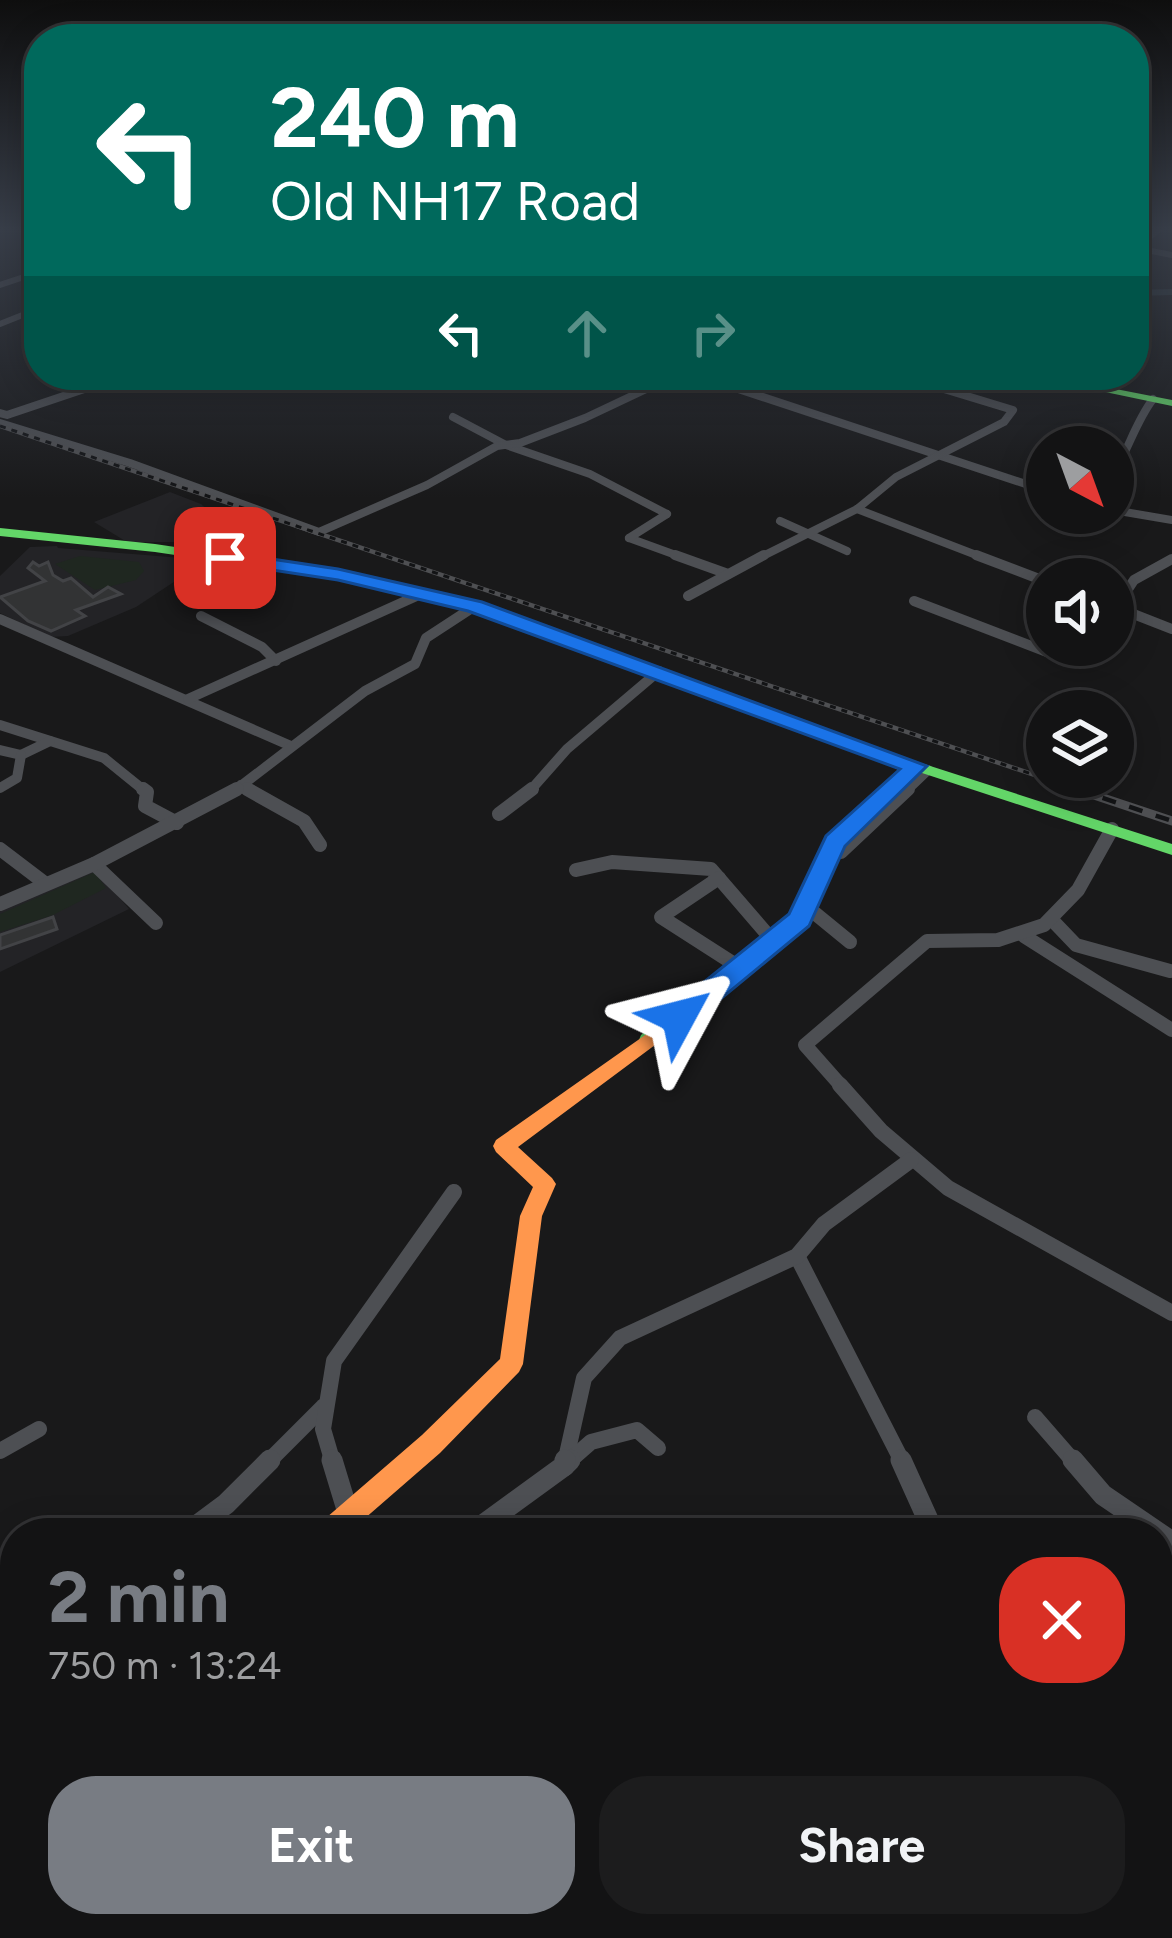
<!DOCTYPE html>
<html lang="en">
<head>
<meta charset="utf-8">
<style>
	body { margin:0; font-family:Figtree,sans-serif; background:#1c1c1d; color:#f1f3f6; height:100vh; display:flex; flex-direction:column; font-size:45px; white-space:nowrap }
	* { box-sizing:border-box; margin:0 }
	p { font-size:39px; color:#9d9ea0 }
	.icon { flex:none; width:66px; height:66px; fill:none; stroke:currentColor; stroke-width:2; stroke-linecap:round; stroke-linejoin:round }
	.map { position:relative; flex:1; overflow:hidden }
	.details { position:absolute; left:0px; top:1518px; width:1173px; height:420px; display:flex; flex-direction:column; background:#131314; border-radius:48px 48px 0 0; box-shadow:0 6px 30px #0003,0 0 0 3px #323234 }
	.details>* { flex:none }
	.hud { position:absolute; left:24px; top:24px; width:1125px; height:366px; border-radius:48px; box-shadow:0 6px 30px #0003,0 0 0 3px #323234; background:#00695c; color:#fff; overflow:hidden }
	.needle { width:78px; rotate:139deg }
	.fabs { position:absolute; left:1026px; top:426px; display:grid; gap:24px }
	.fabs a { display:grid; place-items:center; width:108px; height:108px; border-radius:50%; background:#131314; box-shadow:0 6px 30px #0003,0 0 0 3px #323234; font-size:60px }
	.pin { position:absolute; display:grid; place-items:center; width:102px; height:102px; color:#fff; margin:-51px; border-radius:24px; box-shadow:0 6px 18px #0006 }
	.me { position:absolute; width:132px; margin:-66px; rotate:52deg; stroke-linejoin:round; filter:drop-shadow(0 0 9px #0008) }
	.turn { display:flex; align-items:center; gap:42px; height:252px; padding:0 48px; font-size:54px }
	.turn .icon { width:156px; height:156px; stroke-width:2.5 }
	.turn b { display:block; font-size:84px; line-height:102px }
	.lanes { display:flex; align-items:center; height:114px; padding:0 48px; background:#0003; justify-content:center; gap:60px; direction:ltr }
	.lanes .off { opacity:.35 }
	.round { display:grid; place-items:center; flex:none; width:126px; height:126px; border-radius:48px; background:#1c1c1d }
	.headline { display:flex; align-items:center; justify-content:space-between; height:204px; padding:0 48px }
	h1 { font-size:72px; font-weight:700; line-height:90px; color:#787c83 }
	.cta { display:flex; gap:24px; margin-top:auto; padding:24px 48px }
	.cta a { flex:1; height:138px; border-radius:48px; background:#787c83; color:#fff; font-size:48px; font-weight:700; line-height:138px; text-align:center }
	.cta a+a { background:#1c1c1d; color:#f1f3f6 }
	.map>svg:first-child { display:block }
</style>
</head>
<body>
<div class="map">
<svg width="1172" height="1938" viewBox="0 0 1172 1938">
	<rect width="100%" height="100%" fill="#19191a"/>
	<g fill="#232326">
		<path d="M170 492 201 504 219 521 177 542H127L94 522Z"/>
		<path d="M57 546 58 548 207 560 136 607 68 636 50 637 0 613V576L30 547Z"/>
		<path d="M94 867 129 909 0 972V907Z"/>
	</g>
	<g fill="#1f2720">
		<path d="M80 556 139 562 144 571 136 580 95 590 55 564Z"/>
		<path d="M95 872 106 888 53 915 0 932V914Z"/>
	</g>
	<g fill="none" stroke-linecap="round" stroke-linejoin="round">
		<path fill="#2c363c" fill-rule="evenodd" d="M1172 289V295L1134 296V290Z"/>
	</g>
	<g fill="#323334" stroke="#424346" stroke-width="3">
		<path d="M33 562 39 566 48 562 53 575 63 581 71 578 93 597 108 587 121 594 76 610 85 616 51 631 28 621 0 597 45 581 28 568Z"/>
		<path d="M53 917 57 929 0 949V935Z"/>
		<path d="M911 1923H1010L1025 1938H925Z"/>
	</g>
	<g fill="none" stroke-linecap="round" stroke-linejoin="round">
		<g stroke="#4d4f53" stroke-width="6">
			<path d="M1162 227 1136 248 1172 255"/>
			<path d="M0 285 39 272"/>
			<path d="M0 324 25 314"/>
		</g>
		<g stroke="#4d4f53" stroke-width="8">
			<path d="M696 375 1047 491"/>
			<path d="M0 413 7 415 126 375"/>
			<path d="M453 417 506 445 590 474 667 514"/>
			<path d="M0 423 130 463 319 532 427 485 497 446 520 443 585 418 676 375"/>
			<path d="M1113 474C1129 449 1135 423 1153 399"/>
			<path d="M857 509 984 558"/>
			<path d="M1113 510 1172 520"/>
			<path d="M780 521 847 551"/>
			<path d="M629 538 684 558"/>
			<path d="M629 538 667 514"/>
			<path d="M759 558 857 509 896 477 1004 422 1013 410 934 386 947 375"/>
		</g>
		<g stroke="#4d4f53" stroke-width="10">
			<path d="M675 555 728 574"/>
			<path d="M976 555 1047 582"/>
			<path d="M688 596 764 555"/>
			<path d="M914 601 1047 652 1067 645"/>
			<path d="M1113 606 1172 629"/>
			<path d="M1113 612 1134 580 1172 559"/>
			<path d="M201 616 262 647 276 661"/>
			<path d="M0 619 291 746"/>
			<path d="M188 699 421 594"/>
			<path d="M0 725 104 758 146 792"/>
			<path d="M0 750 21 755 50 741"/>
			<path d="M241 785 252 792"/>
			<path d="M0 788 17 778 21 755"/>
			<path d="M233 792 365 691 415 664 426 638 475 606"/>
			<path d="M529 792 567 749 659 671"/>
			<path d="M905 792 928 770"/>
		</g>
		<g stroke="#4d4f53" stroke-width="14">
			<path d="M143 789 147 792 145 806 177 823"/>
			<path d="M247 789 304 821 320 845"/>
			<path d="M499 814 532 789"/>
			<path d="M0 849 46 884"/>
			<path d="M841 852 908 789"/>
			<path d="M94 864 156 923"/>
			<path d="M576 870 612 862 711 869 774 942"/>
			<path d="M719 878 661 917 742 969"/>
			<path d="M0 904 94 864 237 789"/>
			<path d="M806 906 850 942"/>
			<path d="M1054 922 1076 945 1170 971"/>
			<path d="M1024 936 1172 1030"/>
			<path d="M843 1088 805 1045 927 941 998 940 1044 925 1078 890 1112 829"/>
		</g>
		<g stroke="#4d4f53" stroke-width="16">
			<path d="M840 1085 881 1131 948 1188 1172 1313"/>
			<path d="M797 1256 903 1463"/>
			<path d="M1035 1417 1075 1463"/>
			<path d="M0 1451 39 1429"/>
			<path d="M267 1463 324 1406"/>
			<path d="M333 1463 323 1429 334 1361 454 1192"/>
			<path d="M565 1463 584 1378 620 1338 797 1256 824 1224 911 1160"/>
			<path d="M567 1463 591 1442 637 1430 658 1448"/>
		</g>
		<g stroke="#4d4f53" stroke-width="21">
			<path d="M332 1460 349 1516 361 1533"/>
			<path d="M901 1460 934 1533"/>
			<path d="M1073 1460 1103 1495 1172 1542"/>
			<path d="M564 1466 570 1460"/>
			<path d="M187 1533 226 1504 270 1460"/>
			<path d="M472 1533 564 1466 565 1460"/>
			<path d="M0 1792 15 1779"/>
			<path d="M528 1923 539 1938"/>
			<path d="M326 1938 344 1923"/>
		</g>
		<g fill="#63d668" fill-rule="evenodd">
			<path d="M1024 375H1044L1172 400V406Z"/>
			<path d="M0 528 155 544 338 571 480 603 921 763 1172 844V855L919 772 841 845 806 923 655 1045H641L639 1040 641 1035 793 915 828 838 905 767 471 609 338 579 155 552 0 536Z"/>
			<path d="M1172 1679V1739L1168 1748 1158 1752V1693L1162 1683Z"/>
			<path d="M1158 1917 1160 1938H1128L1129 1923H1158Z"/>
		</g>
		<path fill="#ff974d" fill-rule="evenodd" d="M648 1033 655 1035 657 1040 655 1045 518 1147 552 1178 556 1184 542 1216 523 1364 519 1372 440 1453 348 1533H315L319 1524 422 1435 500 1359 520 1216 533 1187 496 1152 493 1146 496 1140Z"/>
		<g stroke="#4e4f52" stroke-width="4.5">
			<path id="rail-far1" d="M0 426 1085 792"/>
		</g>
		<g stroke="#4e4f52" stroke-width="9">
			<path id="rail" d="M1076 789 1172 821"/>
		</g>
		<use href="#rail-far1" stroke="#131416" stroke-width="3" stroke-dasharray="6" stroke-linecap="butt"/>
		<use href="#rail" stroke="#131416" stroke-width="4.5" stroke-dasharray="14" stroke-linecap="butt"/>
	</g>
	<linearGradient id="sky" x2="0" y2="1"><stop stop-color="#0e0e0e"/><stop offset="0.46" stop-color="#383e49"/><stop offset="1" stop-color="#383e49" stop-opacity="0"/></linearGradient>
	<rect width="1172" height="498" fill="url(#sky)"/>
	<path fill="#1a73e8" stroke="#114b97" stroke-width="3" d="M225 552 338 569 482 602 927 766 845 846 809 926 689 1025 679 1028 664 1017 669 1010 789 914 826 836 900 769 468 611 338 580 219 562V554Z"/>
</svg>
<div class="fabs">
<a><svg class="needle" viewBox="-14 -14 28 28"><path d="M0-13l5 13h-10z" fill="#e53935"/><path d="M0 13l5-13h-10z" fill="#9d9ea0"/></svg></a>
<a><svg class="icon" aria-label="sound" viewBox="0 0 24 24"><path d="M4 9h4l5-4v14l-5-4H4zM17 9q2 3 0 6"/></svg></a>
<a><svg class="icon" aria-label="layers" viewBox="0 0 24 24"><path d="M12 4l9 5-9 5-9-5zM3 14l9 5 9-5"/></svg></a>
</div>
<div class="pin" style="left:225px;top:558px;background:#d93025"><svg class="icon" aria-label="arrive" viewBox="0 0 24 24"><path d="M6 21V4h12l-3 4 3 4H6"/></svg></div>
<svg class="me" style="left:679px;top:1017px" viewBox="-20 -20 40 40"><path d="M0-17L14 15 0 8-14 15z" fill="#1a73e8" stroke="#fff" stroke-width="4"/></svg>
<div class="hud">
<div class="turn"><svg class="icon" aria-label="left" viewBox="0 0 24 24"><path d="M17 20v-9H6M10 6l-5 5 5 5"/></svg><div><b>240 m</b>Old NH17 Road</div></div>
<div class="lanes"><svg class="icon" aria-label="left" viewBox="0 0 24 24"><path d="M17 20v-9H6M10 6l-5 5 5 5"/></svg><svg class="icon off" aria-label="ahead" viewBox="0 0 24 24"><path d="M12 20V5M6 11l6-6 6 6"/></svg><svg class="icon off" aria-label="right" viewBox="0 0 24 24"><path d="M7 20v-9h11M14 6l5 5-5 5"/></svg></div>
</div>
<section class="details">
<div class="headline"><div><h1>2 min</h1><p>750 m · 13:24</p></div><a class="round" style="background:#d93025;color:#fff"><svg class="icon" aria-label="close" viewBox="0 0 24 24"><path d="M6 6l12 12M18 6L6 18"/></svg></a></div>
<div class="cta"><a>Exit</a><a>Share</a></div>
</section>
</div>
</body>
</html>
